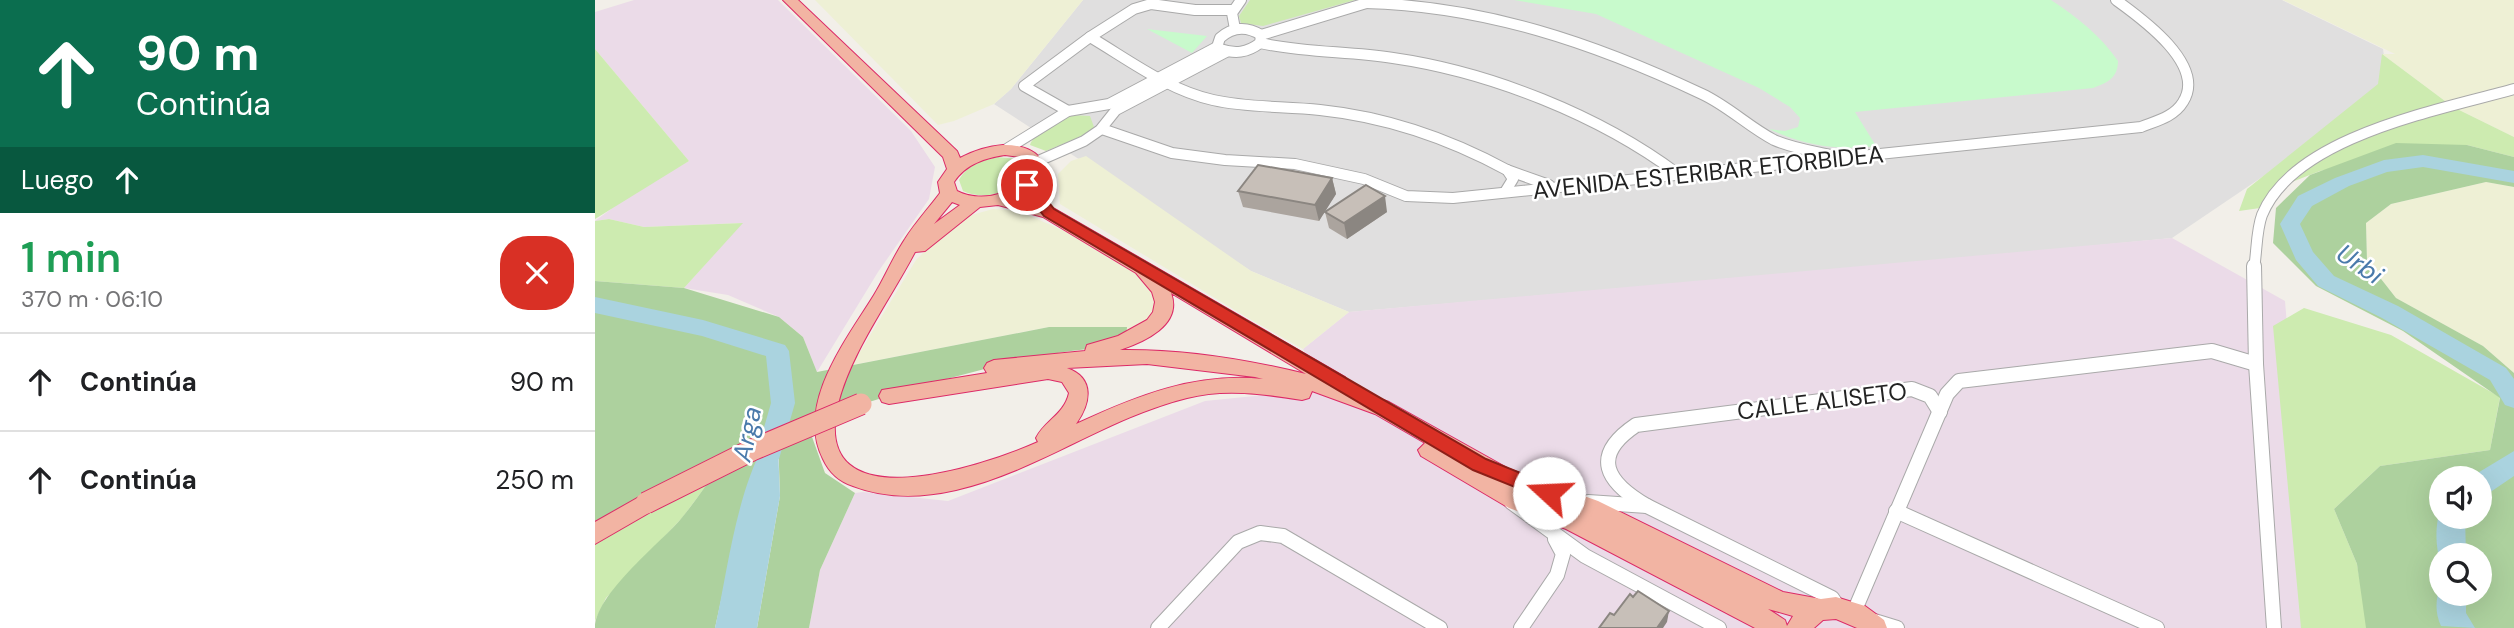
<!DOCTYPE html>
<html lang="es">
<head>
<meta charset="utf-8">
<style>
	body { margin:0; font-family:"DM Sans",sans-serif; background:#f6f6f6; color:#202124; height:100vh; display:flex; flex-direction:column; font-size:26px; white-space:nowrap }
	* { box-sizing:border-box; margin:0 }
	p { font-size:23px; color:#757577 }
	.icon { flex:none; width:38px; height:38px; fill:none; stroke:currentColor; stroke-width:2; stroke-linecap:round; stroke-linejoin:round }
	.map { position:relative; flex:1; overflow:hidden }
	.sheet { display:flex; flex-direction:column; background:#fff; width:595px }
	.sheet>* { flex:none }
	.hud { background:#0b6e4f; color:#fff; overflow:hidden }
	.controls { position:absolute; left:1834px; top:466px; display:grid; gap:14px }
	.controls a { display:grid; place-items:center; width:63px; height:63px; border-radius:50%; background:#fff; box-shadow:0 7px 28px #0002; font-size:35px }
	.pin { position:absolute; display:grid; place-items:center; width:60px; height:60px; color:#fff; margin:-30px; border:4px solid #fff; border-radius:50%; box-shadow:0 2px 7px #0007 }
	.me { position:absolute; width:77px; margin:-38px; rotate:290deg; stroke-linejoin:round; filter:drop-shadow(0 0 5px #0008) }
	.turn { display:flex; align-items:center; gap:24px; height:147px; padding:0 21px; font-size:32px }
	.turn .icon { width:91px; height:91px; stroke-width:2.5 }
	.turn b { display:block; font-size:49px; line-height:60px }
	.then { display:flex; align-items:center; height:66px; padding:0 21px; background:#0003; gap:14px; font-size:26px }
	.round { display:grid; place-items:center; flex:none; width:74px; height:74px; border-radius:28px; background:#f6f6f6 }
	.head { display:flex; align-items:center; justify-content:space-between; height:119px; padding:0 21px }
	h1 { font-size:42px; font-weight:600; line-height:52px; color:#1e9e55 }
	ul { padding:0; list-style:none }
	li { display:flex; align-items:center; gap:21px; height:98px; padding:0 21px; border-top:2px solid #e0e0e0 }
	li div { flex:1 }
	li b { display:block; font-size:26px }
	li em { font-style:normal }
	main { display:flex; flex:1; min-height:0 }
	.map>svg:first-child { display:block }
</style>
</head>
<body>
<main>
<section class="sheet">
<div class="hud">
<div class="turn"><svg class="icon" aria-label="ahead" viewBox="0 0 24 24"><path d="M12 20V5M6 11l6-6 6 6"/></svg><div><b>90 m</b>Continúa</div></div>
<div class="then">Luego<svg class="icon" aria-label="ahead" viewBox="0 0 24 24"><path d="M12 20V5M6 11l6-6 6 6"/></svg></div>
</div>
<div class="head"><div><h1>1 min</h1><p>370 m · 06:10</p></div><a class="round" style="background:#d93025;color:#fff"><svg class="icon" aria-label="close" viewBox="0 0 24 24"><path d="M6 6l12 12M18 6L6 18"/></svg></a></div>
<ul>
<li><svg class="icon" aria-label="ahead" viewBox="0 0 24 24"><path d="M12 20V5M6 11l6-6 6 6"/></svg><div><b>Continúa</b></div><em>90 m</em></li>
<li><svg class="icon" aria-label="ahead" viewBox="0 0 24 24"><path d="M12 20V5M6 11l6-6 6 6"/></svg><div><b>Continúa</b></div><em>250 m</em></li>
</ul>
</section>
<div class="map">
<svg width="1919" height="628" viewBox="0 0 1919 628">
	<rect width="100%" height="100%" fill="#f2efe9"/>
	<path fill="#e0dfdf" d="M488 0H1687L1788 49 1794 91 1577 238 1284 266 754 312 656 271 399 104 416 89Z"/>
	<g fill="#ebdbe8">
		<path d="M39 0H183L316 131 340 167 334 199 283 272 222 372 208 337 184 317 133 295 89 288 147 223 49 227 14 219 0 221 35 195 94 161 0 49V12Z"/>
		<path d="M1577 238 1690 301 1701 434 1736 628H214L225 570 260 493 268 492 353 501 610 401 730 389 708 349 754 312Z"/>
	</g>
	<g fill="#eef0d5">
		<path d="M220 0H488L416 89 399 104 359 121 343 125Z"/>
		<path d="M1688 0H1919V137L1858 107 1787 54H1800Z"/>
		<path d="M491 156 656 271 754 312 708 349 653 318 465 204 463 174 476 161Z"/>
		<path d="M1891 182 1919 187V373L1888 346 1801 298 1772 261 1771 223 1796 204Z"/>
		<path d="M398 209 423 211 524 254 563 284 567 315 531 342 532 327H454L257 365 321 260 343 238 373 216Z"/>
	</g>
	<g fill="#cdebb0">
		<path d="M655 0H760L668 26 646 23 644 16Z"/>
		<path d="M0 49 94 161 0 219Z"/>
		<path d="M1787 54 1858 107 1919 137V157L1872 145 1725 171 1684 187 1672 207 1644 211 1652 189 1783 84Z"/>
		<path d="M477 115 495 116 499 127 496 132 451 151 435 145C439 132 464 121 477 115Z"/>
		<path d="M403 157 422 159 428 163 429 175C415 193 389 201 368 191L364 180C372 165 387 160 403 157Z"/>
		<path d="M14 219 49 227 148 223 89 288 0 281V221Z"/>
		<path d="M1709 308 1796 335 1905 397 1895 450 1785 466 1739 509 1762 564 1773 628H1706L1678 326Z"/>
		<path d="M129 462 87 518 11 598 0 621V534Z"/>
	</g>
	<g fill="#add19e" fill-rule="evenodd">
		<path d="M1801 143 1872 145 1919 157V187L1891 182 1796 204 1771 223 1772 261 1801 298 1888 346 1919 373V628H1771L1762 564 1739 509 1785 466 1895 450 1905 398 1808 331 1721 286 1678 243 1681 208 1715 175ZM1846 478H1885V516H1846ZM1846 555H1885V593H1846Z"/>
		<path d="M0 281 89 288 184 317 208 337 222 372 454 327H532L531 342C503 349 474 350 446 356 367 373 288 396 212 423L230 473 260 493 225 570 214 628H162L185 496 183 437 167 444 145 514 120 628H0C0 595 63 545 85 520 100 502 113 482 127 464L0 534Z"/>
	</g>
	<g fill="#c8facc">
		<path d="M919 0H1456C1482 17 1506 36 1523 61 1523 78 1512 83 1498 88L1260 112 1281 146C1242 151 1209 145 1174 129L1190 131 1203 127 1205 118 1195 107 1164 88 1001 14Z"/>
		<path d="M552 29 612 36 597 53Z"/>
	</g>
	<path fill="#aad3df" d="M182 424 185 496 162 628H120C134 564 143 476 182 424Z"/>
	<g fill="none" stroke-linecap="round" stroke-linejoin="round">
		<g fill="#aad3df" fill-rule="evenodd">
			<path d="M1828 155 1919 171V183L1828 167 1792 172 1754 186 1717 206 1705 224 1718 252 1739 276 1803 306 1911 368 1919 379V408L1910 405 1895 380 1787 318 1723 286 1701 260 1685 224 1703 196 1740 178 1789 160Z"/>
			<path d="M0 297 108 320 190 345 194 351 200 403 184 459 175 462 166 459 162 452 176 403 171 356 107 336 0 313Z"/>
			<path d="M1919 451V476L1894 493 1885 496V478L1876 477Z"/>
			<path d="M1846 508V516H1870L1871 555H1846V562C1840 548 1840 522 1846 508Z"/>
			<path d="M1846 585V593H1871V613L1880 628 1846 626C1840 614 1840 598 1846 585Z"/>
		</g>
		<g stroke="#a9a9a9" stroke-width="12">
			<g id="minor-far1">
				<path d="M770 3C890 6 999 43 1107 94 1133 106 1154 127 1179 140 1197 148 1217 151 1236 155"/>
				<path d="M640 29 637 13 646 0"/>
				<path d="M666 35 778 1"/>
				<path d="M495 37C534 60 573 90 618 100 653 108 690 106 725 110 792 117 853 138 912 170L918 179 910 192"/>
				<path d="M665 43C709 53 754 51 798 58 895 72 1004 115 1083 174"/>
				<path d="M622 47 625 38C637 27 652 26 666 35"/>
				<path d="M625 49C640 54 652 53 665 43L666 35"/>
				<path d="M473 111 429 86 495 37 539 9 556 4 600 10H637"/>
				<path d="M507 129 577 153 630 160 700 164 769 179 811 196 858 198 1546 127C1561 121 1579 117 1588 102 1612 65 1546 18 1521 0"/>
				<path d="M410 150 473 111 514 104 622 47"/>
				<path d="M441 162 489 141 505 130 521 110 631 52"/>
				<path d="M912 170 954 185"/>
				<path d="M1659 268C1662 252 1661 231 1667 215 1699 136 1845 110 1919 89"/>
			</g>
		</g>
		<g stroke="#a9a9a9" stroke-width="16">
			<g id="minor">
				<path d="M1659 266 1661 364 1679 628"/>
				<path d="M916 502 990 556 1124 628"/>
				<path d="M993 502 1052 506 1237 598 1243 607"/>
				<path d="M1052 506C1011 482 995 456 1041 425L1317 389 1335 396 1345 412"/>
				<path d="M1301 511 1562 628"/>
				<path d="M1259 612 1352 394 1364 381 1617 351 1661 364"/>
				<path d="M1276 620 1302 628"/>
				<path d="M563 628 643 542 665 533 688 536 845 628"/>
				<path d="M926 628 962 575 968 554 960 539"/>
			</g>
		</g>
		<g stroke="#dc2a67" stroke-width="2">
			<g id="trunk">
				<path d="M188 0H203L362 151 365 158C378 151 394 146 408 145 430 144 460 156 443 182 438 190 431 195 422 199L460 209 750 377 753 383 751 387 794 402 914 469 1003 501 1188 592 1226 599 1241 597 1270 606 1289 620 1292 628H1262L1241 619 1228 620 1219 628H1160L971 529 914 508 826 456 823 450 830 443 780 414 717 391 714 398 707 400C669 394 630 388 592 398 511 418 443 471 361 490 326 498 292 499 258 486 243 481 234 472 228 459 200 404 252 339 279 295 290 277 298 257 310 239 320 223 333 209 345 193L343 182 352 169 348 157ZM410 155 425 157 433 163C429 194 387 204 362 191L359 182C371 164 390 158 410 155ZM357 202 365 205 339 224ZM403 205 448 217 541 273 557 292 560 302 558 312 552 320 523 336 492 345 490 351 399 360 392 363 389 368 392 373 287 390 284 396 287 402 294 404 453 379 467 382 474 393C469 415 450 420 441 438L443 442C391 465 214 526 243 404 256 352 295 300 320 252L330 251 385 207ZM576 293 711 374C650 359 587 349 525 350 549 342 588 325 576 293ZM552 364 660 377 668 379C601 372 541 396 481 424 496 403 500 378 472 368ZM1173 609 1198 616 1192 626 1190 620Z"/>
				<path d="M51 493 59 496 62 503 59 510 0 544V522Z"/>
			</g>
		</g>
		<use href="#minor-far1" stroke="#fff" stroke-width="10"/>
		<use href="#minor" stroke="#fff" stroke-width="14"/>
		<use href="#trunk" fill="#f2b4a3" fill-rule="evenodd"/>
		<g stroke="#dc2a67" stroke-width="23" stroke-linecap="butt">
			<path id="trunk-bridge" d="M51 503 157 450 266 404"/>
		</g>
		<use href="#trunk-bridge" stroke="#f2b4a3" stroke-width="21"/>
	</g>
	<g fill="#aba49e">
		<path d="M737 178 741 194 724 221 648 207 643 191Z"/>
		<path d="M730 212H792L752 239 734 228Z"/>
	</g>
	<g fill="#8b8681">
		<path d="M737 178 741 194 724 221 720 205Z"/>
		<path d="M790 196 792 212 752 239 749 223Z"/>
		<path d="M1074 611 1072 622 1068 628H1062Z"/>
	</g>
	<g fill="#c7bfb8" stroke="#8b8681" stroke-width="2">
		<path d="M663 165 737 178 720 205 643 191Z"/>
		<path d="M771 185 790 196 749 223 730 212Z"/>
		<path d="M1043 591 1074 611 1062 628H1004L1015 613 1019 615 1035 594 1038 597Z"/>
	</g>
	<path fill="#d93025" stroke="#8d1f18" stroke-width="2" d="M432 180 437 182 459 209 891 459 960 487 963 493 960 498 954 501 947 498 878 470 449 216 425 185Z"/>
	<g text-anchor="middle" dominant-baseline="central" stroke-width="5" stroke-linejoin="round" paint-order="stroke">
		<g font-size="24" fill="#222" stroke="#fff">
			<text transform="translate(1113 172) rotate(-6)">AVENIDA ESTERIBAR ETORBIDEA</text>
			<text transform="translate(1227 401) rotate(-7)">CALLE ALISETO</text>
		</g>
		<g font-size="26" font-style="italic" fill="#4a7aab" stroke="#fff">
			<text transform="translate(1765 264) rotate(34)">Urbi</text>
			<text transform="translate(152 434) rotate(-78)">Arga</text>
		</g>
	</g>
</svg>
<div class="controls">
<a><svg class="icon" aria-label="sound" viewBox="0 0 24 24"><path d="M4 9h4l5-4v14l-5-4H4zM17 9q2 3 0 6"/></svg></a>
<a><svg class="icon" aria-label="search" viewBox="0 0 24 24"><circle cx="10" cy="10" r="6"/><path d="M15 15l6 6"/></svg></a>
</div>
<div class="pin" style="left:432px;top:185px;background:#d93025"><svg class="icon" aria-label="arrive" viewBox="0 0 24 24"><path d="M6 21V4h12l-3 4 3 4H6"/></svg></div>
<svg class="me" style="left:954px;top:493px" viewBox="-20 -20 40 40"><circle r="19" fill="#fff"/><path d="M0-13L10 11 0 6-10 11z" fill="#d93025"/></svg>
</div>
</main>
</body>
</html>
